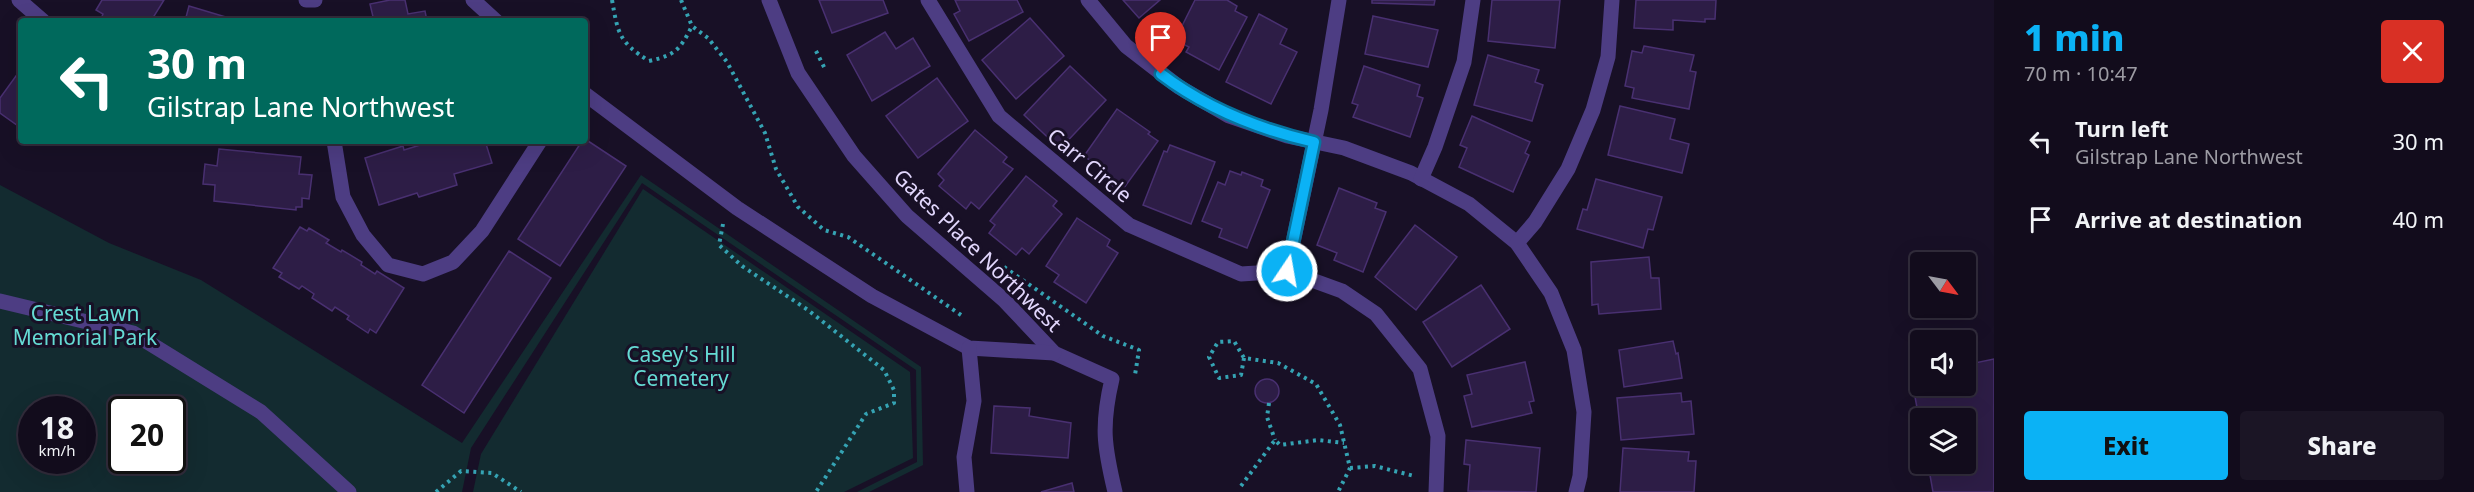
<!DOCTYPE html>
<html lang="en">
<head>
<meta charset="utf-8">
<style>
	body { margin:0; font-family:"Noto Sans",sans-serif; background:#1b1525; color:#f1f3f6; height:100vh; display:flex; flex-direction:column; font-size:22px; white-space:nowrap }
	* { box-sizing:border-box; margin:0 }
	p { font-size:20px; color:#9c9ba3 }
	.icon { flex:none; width:33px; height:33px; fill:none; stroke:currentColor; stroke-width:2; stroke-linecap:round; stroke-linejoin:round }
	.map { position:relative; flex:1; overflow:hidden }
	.panel { display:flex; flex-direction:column; background:#120c1c; width:480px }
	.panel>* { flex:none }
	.banner { position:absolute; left:18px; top:18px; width:570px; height:126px; border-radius:6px; box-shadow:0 6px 24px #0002,0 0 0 2px #312c3b; background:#00695c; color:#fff; overflow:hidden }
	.needle { width:39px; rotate:122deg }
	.buttons { position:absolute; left:1910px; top:252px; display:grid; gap:12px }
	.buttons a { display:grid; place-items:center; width:66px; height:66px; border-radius:6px; background:#120c1c; box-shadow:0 6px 24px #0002,0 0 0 2px #312c3b; font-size:30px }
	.speed { position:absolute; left:18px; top:396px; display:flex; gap:12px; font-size:30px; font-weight:700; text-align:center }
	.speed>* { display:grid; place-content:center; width:78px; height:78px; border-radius:50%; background:#120c1c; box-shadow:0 6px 24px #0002,0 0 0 2px #312c3b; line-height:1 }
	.speed small { font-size:15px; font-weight:400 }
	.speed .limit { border:3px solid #111; border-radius:9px; background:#fff; color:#111 }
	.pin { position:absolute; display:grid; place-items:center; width:51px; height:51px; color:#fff; margin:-62px -26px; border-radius:50% 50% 50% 0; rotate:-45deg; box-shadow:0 0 6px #0007 }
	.pin .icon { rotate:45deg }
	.me { position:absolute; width:66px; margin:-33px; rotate:12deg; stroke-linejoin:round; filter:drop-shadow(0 0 4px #0008) }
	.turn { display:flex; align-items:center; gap:21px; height:126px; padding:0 30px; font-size:27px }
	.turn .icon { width:78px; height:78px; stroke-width:2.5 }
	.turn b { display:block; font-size:42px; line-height:51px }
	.round { display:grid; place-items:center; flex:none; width:63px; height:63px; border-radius:6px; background:#1b1525 }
	.overview { display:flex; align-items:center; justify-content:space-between; height:102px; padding:0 30px }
	h1 { font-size:36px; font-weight:800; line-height:45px; color:#0bb2f5 }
	.cta { display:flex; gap:12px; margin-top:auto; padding:12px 30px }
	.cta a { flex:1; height:69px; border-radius:6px; background:#0bb2f5; color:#111; font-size:24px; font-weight:800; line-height:69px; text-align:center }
	.cta a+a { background:#1b1525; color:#f1f3f6 }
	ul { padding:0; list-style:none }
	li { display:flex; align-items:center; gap:18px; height:78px; padding:0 30px }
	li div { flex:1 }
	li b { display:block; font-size:22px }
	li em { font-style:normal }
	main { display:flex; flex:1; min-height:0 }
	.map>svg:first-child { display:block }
</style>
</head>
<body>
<main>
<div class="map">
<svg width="1994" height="492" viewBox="0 0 1994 492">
	<rect width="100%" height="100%" fill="#181026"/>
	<g fill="#132b30" fill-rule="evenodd">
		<path d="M641 175 921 367 923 465 869 492H857L917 462 916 370 642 183 471 448 462 492H0V185L109 243 201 280 462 443ZM32 410H82V460H32ZM122 410H172V460H122Z"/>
		<path d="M643 189 910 372 913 458 844 492H473L481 454Z"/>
	</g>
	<g fill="#2d1d46" stroke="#493071" stroke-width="1.5">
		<path d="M102 0H164L151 21H100L103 14 96 10Z"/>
		<path d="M390 0H405L408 14 425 11 427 21H374L370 4Z"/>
		<path d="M819 0H883L888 13 832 33Z"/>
		<path d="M955 0H1017L1023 12 969 41 954 14 960 11Z"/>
		<path d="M1123 0H1160L1139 18Z"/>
		<path d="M1195 0H1227L1237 6 1235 11 1247 17 1219 70 1186 52 1189 47 1175 40Z"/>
		<path d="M1372 0H1435L1434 5 1372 3Z"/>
		<path d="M1492 0H1560L1555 48 1488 41Z"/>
		<path d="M1636 0H1716L1715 19H1705V22L1673 20V30L1634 28Z"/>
		<path d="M189 6 239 21H185Z"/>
		<path d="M1259 14 1287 29 1280 44 1297 52 1271 104 1226 82Z"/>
		<path d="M1373 16 1438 30 1428 67 1365 54Z"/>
		<path d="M1030 18 1064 56 1016 99 982 60Z"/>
		<path d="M885 32 896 49 913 38 930 66 872 101 847 55Z"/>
		<path d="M1644 46 1694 55 1690 71 1696 72 1689 109 1632 98 1634 88 1625 86 1632 51 1642 53Z"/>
		<path d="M1488 55 1539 70 1535 82 1543 85 1532 121 1474 105Z"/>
		<path d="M1070 66 1106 100 1060 149 1024 115Z"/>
		<path d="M1364 66 1420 85 1417 96 1423 98 1410 137 1353 117 1358 105 1352 103Z"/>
		<path d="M21 69V128L0 113V98Z"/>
		<path d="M937 78 968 121 918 158 886 116Z"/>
		<path d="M1620 106 1675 119 1670 139 1689 144 1682 173 1608 155Z"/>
		<path d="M1117 109 1150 132 1148 134 1158 141 1121 192 1098 175 1102 169 1084 156Z"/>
		<path d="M1472 116 1530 142 1525 153 1529 155 1513 192 1459 167 1467 148 1460 145Z"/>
		<path d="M975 130 1007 157 1003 162 1013 169 979 209 971 202 966 209 939 186 944 180 938 174Z"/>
		<path d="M585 139 626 166 560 266 518 239 582 141Z"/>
		<path d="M433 141H496L486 144 492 163 454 174 457 185 419 197 417 193 379 205 365 158 403 146 404 150Z"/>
		<path d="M1170 145 1215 162 1191 224 1143 205 1164 151 1167 152Z"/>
		<path d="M219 149 301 157 299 174 312 175 309 199 302 198V207H296V210L214 201 215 185 203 184 205 164 217 166Z"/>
		<path d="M1230 171 1241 175 1242 172 1263 180 1261 186 1270 190 1247 248 1219 237 1222 229 1202 221 1218 182 1225 185Z"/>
		<path d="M1026 176 1057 201 1053 206 1062 214 1029 254 1022 248 1016 255 989 233 995 225 990 221Z"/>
		<path d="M1596 179 1662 197 1653 230 1648 229 1643 248 1577 229 1583 209 1587 210Z"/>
		<path d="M1339 188 1377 203 1375 208 1386 212 1363 272 1334 260 1337 253 1317 245Z"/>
		<path d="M1077 218 1110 240 1107 246 1118 253 1086 303 1054 282 1059 275 1046 266Z"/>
		<path d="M1415 225 1457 257 1416 310 1375 277Z"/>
		<path d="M300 227 307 231 309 228 329 240 326 243 341 252 342 250 362 262 361 265 375 274 377 271 404 288 376 333 370 329 368 333 347 319 349 316 335 307 332 311 312 298 314 294 302 286 299 289 279 277 282 273 273 268Z"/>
		<path d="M509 251 551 278 464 413 422 385Z"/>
		<path d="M1649 257 1651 278H1659L1661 309 1599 314 1598 304 1592 305 1591 262Z"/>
		<path d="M1481 285 1510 329 1452 367 1423 322Z"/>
		<path d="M1673 341 1676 354 1678 353 1682 378 1624 387 1619 350Z"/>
		<path d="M1994 359V492H1933L1928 464H1965V418H1920V424L1911 375 1920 373V386H1965V365Z"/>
		<path d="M1525 362 1534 401 1529 402 1532 413 1472 427 1464 396 1472 394 1467 375Z"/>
		<circle cx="1267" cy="391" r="12"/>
		<path d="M1681 393 1682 402 1691 401 1694 434 1621 440 1617 398Z"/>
		<path d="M994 406 1030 408 1029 416 1071 423 1068 458 991 453Z"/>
		<path d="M1466 440 1540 448 1536 492 1468 491 1470 465 1464 464Z"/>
		<path d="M1623 448 1689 452 1688 461H1696L1694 492H1620Z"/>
		<path d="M1072 483 1074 492H1041Z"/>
	</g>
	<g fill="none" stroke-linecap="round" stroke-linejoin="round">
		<g stroke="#35a3b3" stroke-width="4" stroke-dasharray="3 4.5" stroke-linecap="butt">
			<path d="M612 0C618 34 619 42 649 61 675 55 680 50 692 26"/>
			<path d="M681 0 692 26 708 38 727 62 765 133 776 169 798 207 824 230 848 237 961 315"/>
			<path d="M816 51 826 71"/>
			<path d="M723 224 719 245 742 266 808 310 884 370 894 390V403L866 414 816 492"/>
			<path d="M1004 267 1103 336 1139 350 1135 375"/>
			<path d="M1244 358 1241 375 1219 378 1209 357 1218 342 1234 341 1244 358 1278 363 1316 384 1340 425 1350 468 1338 492"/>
			<path d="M1269 403 1267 417 1275 440"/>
			<path d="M1350 468 1375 466 1414 476"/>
			<path d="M1241 486 1275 440 1280 445 1318 440 1344 443"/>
			<path d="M436 492 461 471 492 473 521 492"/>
		</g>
		<g stroke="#4d3d83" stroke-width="15">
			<path d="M19 0 43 21"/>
			<path d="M306 0H315"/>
			<path d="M473 0 496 21"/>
			<path d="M769 0 798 73 854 156 907 216 1004 300 1054 353 1112 379C1101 426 1104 446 1115 492"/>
			<path d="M928 0 999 116 1129 225 1241 274 1287 271 1342 291 1376 314 1420 369 1438 436 1436 492"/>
			<path d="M1088 0 1126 46 1179 87 1229 116 1287 136 1344 148 1411 173 1469 204 1517 243 1551 293 1574 350 1584 412 1580 476 1576 492"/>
			<path d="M585 94 737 208 872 296 969 348 1054 353"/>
			<path d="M334 141 343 197 363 235 388 265 423 274 453 262 482 231 540 141"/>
			<path d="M1421 179 1435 147 1464 62 1473 0"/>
			<path d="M1517 243 1535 222 1568 169 1593 110 1608 57 1612 0"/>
			<path d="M1287 271 1321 110 1339 0"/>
			<path d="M0 301 133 333 261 412 349 492"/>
			<path d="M967 492 964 457 974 401 969 348"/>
		</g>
	</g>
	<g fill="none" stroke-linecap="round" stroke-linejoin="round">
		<g stroke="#07749f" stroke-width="15">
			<path id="route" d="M1161 74C1207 109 1258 129 1314 142L1287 271"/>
		</g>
		<use href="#route" stroke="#0bb2f5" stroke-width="10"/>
	</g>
	<g text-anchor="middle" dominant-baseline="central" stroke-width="6" stroke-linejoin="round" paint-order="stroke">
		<g font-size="21" fill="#e2d7fd" stroke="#181026">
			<text transform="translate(1090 165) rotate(40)">Carr Circle</text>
			<text transform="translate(978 250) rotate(44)">Gates Place Northwest</text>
		</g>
		<g font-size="21" fill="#65dbd4" stroke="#181026">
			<text x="85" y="313">Crest Lawn<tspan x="85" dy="24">Memorial Park</tspan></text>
			<text x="681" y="354">Casey's Hill<tspan x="681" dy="24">Cemetery</tspan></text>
		</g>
	</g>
</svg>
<div class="buttons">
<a><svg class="needle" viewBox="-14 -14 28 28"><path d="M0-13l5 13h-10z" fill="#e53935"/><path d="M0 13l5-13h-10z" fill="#9c9ba3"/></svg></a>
<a><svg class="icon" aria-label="sound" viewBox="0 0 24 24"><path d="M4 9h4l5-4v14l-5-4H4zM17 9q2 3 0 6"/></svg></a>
<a><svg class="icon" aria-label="layers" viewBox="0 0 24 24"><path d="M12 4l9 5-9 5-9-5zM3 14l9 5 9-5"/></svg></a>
</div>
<div class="speed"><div>18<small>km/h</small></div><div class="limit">20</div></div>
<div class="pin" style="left:1161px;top:74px;background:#d93025"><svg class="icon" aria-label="arrive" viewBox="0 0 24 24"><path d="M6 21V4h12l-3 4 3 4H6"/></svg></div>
<svg class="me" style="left:1287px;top:271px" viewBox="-20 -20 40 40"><circle r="17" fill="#0bb2f5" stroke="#fff" stroke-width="3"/><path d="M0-11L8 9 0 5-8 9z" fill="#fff"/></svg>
<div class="banner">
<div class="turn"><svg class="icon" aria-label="left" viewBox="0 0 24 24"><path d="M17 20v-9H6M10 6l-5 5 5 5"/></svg><div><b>30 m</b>Gilstrap Lane Northwest</div></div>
</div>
</div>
<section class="panel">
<div class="overview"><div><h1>1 min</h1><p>70 m · 10:47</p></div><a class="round" style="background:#d93025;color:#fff"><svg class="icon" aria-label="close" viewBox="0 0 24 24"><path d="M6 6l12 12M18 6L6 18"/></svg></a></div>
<ul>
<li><svg class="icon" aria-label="left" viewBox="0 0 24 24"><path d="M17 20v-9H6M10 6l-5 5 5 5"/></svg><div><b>Turn left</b><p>Gilstrap Lane Northwest</p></div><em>30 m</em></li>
<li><svg class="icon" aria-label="arrive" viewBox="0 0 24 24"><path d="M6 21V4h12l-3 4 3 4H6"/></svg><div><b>Arrive at destination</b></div><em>40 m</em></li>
</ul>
<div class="cta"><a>Exit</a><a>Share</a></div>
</section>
</main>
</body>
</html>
